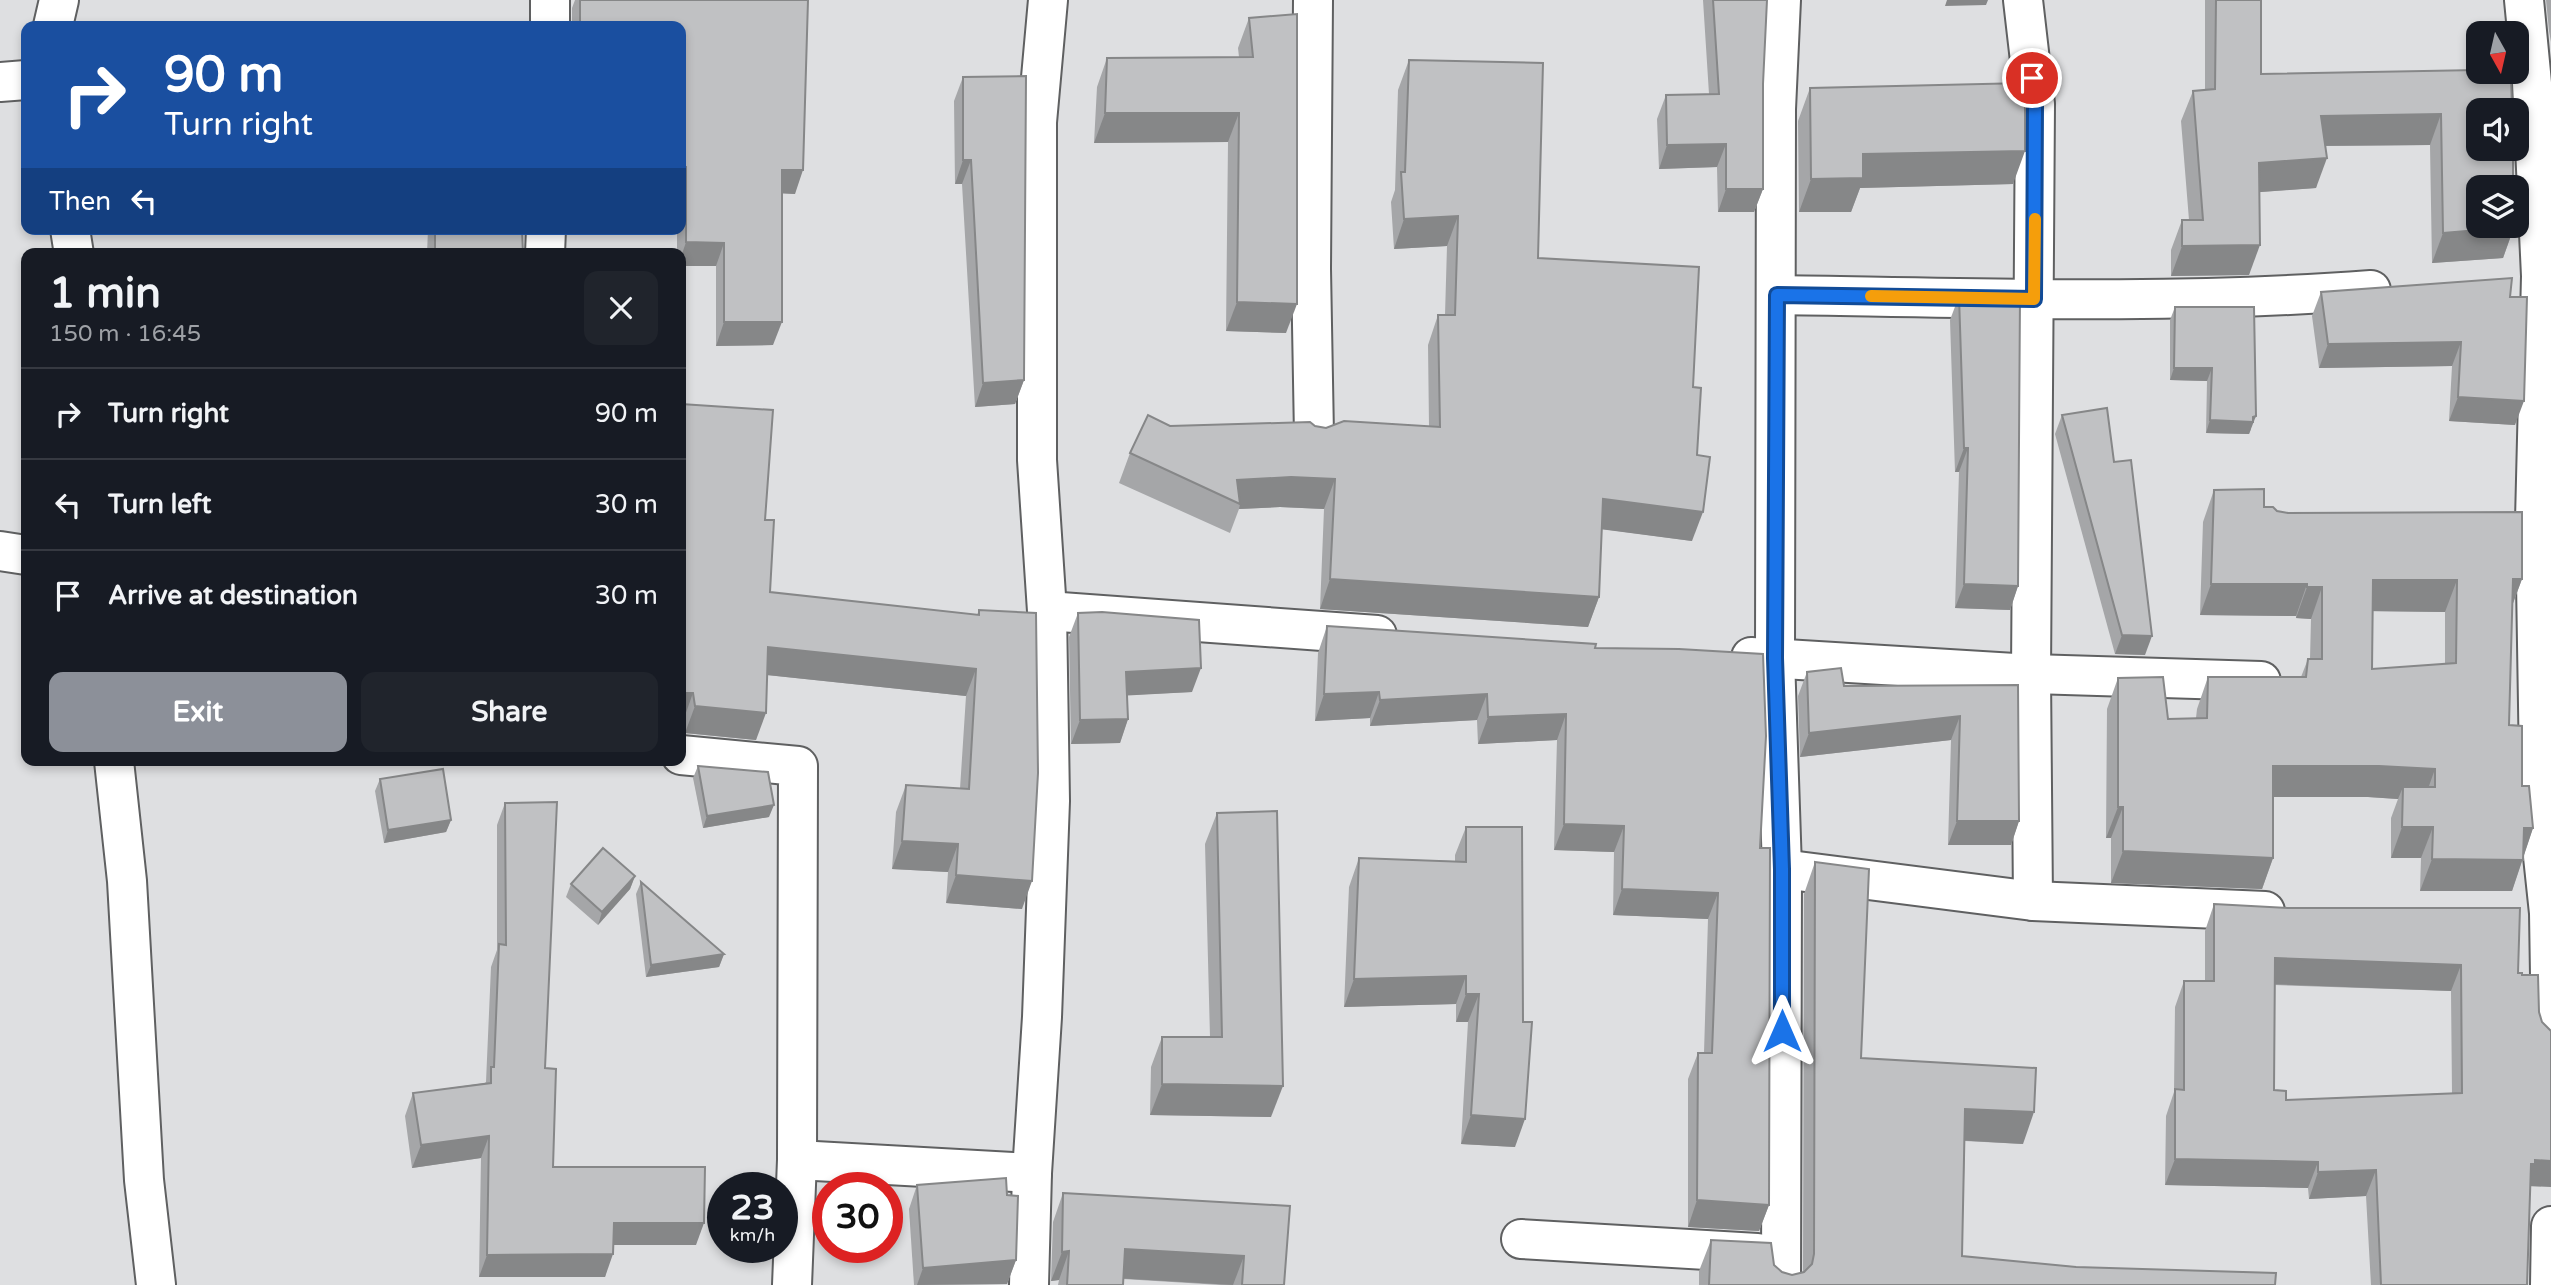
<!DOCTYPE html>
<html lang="en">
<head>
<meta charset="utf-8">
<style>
	body { margin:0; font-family:"Varela Round",sans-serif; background:#20242c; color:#f1f3f6; height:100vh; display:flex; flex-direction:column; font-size:26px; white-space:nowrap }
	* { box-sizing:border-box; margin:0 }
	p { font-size:23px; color:#9ea1a6 }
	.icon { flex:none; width:38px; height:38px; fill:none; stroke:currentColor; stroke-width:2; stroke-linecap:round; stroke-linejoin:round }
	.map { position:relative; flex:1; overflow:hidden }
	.side { position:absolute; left:21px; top:248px; width:665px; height:518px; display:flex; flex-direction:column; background:#171b24; border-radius:14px; box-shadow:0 4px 10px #0003 }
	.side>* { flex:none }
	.guide { position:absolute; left:21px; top:21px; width:665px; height:214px; border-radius:14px; box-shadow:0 4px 10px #0003; background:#1a4fa0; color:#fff; overflow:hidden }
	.needle { width:46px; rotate:172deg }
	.fabs { position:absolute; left:2466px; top:21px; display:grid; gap:14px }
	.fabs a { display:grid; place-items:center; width:63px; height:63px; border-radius:14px; background:#171b24; box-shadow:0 4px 10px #0003; font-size:35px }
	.speed { position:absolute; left:707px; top:1172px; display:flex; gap:14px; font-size:35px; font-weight:700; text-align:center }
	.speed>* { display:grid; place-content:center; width:91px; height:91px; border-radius:50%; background:#171b24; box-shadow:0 4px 10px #0003; line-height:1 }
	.speed small { font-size:18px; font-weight:400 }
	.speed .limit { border:10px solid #d22; background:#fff; color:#111 }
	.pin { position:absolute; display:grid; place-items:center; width:60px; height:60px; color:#fff; margin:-30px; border:4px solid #fff; border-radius:50%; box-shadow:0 2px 7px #0007 }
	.me { position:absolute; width:77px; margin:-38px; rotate:0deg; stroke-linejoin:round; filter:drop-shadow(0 0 5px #0008) }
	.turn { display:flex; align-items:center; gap:24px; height:147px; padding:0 28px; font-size:32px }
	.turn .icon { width:91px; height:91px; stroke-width:2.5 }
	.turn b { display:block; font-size:49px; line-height:60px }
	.then { display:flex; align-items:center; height:66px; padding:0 28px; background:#0003; gap:14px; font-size:26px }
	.round { display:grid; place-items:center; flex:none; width:74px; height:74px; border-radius:14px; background:#20242c }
	.summary { display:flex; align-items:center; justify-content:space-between; height:119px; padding:0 28px }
	h1 { font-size:42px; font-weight:800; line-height:52px }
	.button { display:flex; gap:14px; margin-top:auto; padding:14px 28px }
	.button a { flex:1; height:80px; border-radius:14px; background:#8c9099; color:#fff; font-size:28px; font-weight:800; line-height:80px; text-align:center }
	.button a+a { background:#20242c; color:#f1f3f6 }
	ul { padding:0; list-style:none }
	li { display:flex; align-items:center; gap:21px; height:91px; padding:0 28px; border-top:2px solid #363941 }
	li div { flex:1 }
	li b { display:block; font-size:26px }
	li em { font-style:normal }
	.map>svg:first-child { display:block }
</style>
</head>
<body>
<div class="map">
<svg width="2551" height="1285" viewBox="0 0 2551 1285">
	<rect width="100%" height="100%" fill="#dedfe1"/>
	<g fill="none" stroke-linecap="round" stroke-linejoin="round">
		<g stroke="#5f6061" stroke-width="42">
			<g id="minor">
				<path d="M1313 0 1311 269 1314 436"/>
				<path d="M1781 0 1776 109 1775 658 1782 869 1781 1285"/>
				<path d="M2023 0 2035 104 2031 674 2033 901"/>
				<path d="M2524 0 2532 83 2541 276 2535 520 2540 828 2549 913 2551 1038"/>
				<path d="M53 26 59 0"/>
				<path d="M550 26V0"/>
				<path d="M0 82 26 80"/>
				<path d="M70 229 74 254"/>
				<path d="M545 254 546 229"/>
				<path d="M1777 295C1975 298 2173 305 2371 290"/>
				<path d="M0 551 26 555"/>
				<path d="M1047 611 1377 635"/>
				<path d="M1751 657 2031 674 2261 681"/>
				<path d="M681 755 798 766 797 1160 792 1285"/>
				<path d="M114 761 127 881 144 1180 156 1285"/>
				<path d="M1782 869 2033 901 2265 911"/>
				<path d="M797 1160 1032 1173"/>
				<path d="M1521 1239 1757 1253"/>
				<path d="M1029 1285 1032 1173 1042 1017 1050 801 1047 611 1037 460V122L1048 0"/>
				<path d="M2550 1285 2551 1226"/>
			</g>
		</g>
		<use href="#minor" stroke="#fff" stroke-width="38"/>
	</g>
	<g fill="#a5a6a8" fill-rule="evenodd">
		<path d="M575 0H808L795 194 782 193 773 345 716 346V266H681V254H677V229H681V26H572V8Z"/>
		<path d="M1703 0H1767L1763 84V189L1754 212H1718L1717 167 1659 169 1657 119 1666 95 1709 94Z"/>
		<path d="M2205 0H2261V74L2478 70 2514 227 2503 258 2432 263 2430 145 2325 146 2316 188 2259 192 2249 275 2171 276V250L2182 220H2189L2181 121 2193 91 2205 90Z"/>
		<path d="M2546 0H2551V42L2549 31Z"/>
		<path d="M1249 18 1286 333 1226 331 1228 142 1094 143 1097 87 1107 58 1239 57 1238 48Z"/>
		<path d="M1409 60 1538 258 1693 387 1692 541 1602 529 1599 597 1588 627 1320 609 1324 509 1280 507 1239 509 1230 533 1119 483 1130 453 1170 426H1315L1326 428 1429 426 1428 345 1438 315H1445L1447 246 1394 249 1391 202 1395 190 1398 90Z"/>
		<path d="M963 77 1024 380 1015 404 975 407 962 184H955L954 101Z"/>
		<path d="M1810 88 2013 184 1860 188 1851 212H1799L1798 121Z"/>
		<path d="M428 229H522L523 254H427Z"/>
		<path d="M2321 292 2510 297 2515 425 2449 421 2452 366 2319 368 2312 316Z"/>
		<path d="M1959 296 2018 586 2010 610 1955 608 1959 472H1955L1950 320Z"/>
		<path d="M2175 307 2251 429 2249 434 2206 433 2207 381 2170 380V320Z"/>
		<path d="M2062 415 2114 462 2145 655 2115 654 2055 434Z"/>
		<path d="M2214 490 2277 511 2522 579 2512 606 2509 725 2522 786 2533 828 2512 891H2420L2421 858H2391V818L2398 799 2368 797H2273V858L2262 889 2111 883V838H2106L2107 709 2118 678 2168 719 2196 718 2197 709 2208 677H2301L2308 659H2310L2311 619 2296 618V616L2200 615 2203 522ZM2373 611 2445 612V664L2372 669Z"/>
		<path d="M765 520 770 592 977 615 979 610 1022 909 946 903 948 872 892 869 896 812 906 785 960 789 966 696 767 675 756 740 685 733 683 721 681 720Z"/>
		<path d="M1078 613 1192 692 1127 695 1128 719 1120 743 1071 744 1069 637Z"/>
		<path d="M1327 626 1595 648 1760 848 1769 1205 1759 1231 1688 1227V1079L1698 1053H1704L1708 919 1613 915 1614 852 1554 850 1557 740 1478 744 1477 720 1370 726V718L1315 721 1318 653Z"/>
		<path d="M1807 672 1844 686 2018 685 2019 821 2011 845H1948L1951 740 1800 757 1798 696Z"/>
		<path d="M698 766 769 817 703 828 693 778Z"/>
		<path d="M380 779 451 820 446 832 384 843 375 791Z"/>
		<path d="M505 803 545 1068 553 1167 696 1245H613L605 1277H479L481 1158 412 1168 405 1116 413 1093 485 1083 486 1082 491 967 497 950V825Z"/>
		<path d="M1217 813 1271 1117 1150 1115 1151 1067 1162 1037H1210L1205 844Z"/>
		<path d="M1466 827 1515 1147 1461 1144 1468 1022H1456V1004L1344 1007 1349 887 1359 858 1455 861V855Z"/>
		<path d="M1815 862 1861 1058 2023 1144 1965 1141 1962 1256 2275 1285H1699V1271L1711 1240 1774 1265 1782 1272 1792 1275 1803 1272 1804 894Z"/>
		<path d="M635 876 630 889 598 925 566 897 571 884Z"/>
		<path d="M641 882 724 954 719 967 646 977 636 894Z"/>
		<path d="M2214 904 2518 973 2530 1186 2527 1285H2371L2366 1196 2309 1199 2308 1188 2165 1185 2166 1116 2174 1092 2175 1007 2184 981H2205V931ZM2275 985 2451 991 2452 1093 2286 1100 2274 1090Z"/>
		<path d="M917 1185 1007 1195 1016 1260 1007 1284 914 1285 909 1209Z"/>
		<path d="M1063 1193 1290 1206 1284 1285H1221L1123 1279V1285H1058L1059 1280 1051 1281 1053 1222Z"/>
	</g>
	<g fill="#868788">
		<path d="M1947 0H1988L1986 5 1945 6Z"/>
		<path d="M1105 113H1239L1228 142 1094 143Z"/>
		<path d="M2441 114 2430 145 2310 146 2321 116Z"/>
		<path d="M1726 144 1717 167 1659 169 1667 145Z"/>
		<path d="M2025 151 2013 184 1860 188 1851 212H1799L1811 179 1863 154Z"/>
		<path d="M2327 158 2316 188 2248 193 2259 163Z"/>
		<path d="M963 160H971L962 184H955Z"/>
		<path d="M681 167H686L681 181Z"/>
		<path d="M782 170H803L795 194 773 193Z"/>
		<path d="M1726 189H1763L1754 212H1718Z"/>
		<path d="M1458 216 1447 246 1394 249 1404 219Z"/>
		<path d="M2514 227 2503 258 2432 263 2443 233Z"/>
		<path d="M686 242 724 243 716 266H681V257Z"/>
		<path d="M2260 245 2249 275 2171 276 2182 246Z"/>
		<path d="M1237 302 1297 304 1286 333 1226 331Z"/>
		<path d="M724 322H782L773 345 716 346Z"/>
		<path d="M2461 342 2452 366 2319 368 2328 344Z"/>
		<path d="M2174 368H2212L2207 381 2170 380Z"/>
		<path d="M1024 380 1015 404 975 407 983 383Z"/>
		<path d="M2458 397 2524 401 2515 425 2449 421Z"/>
		<path d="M2256 416 2249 434 2206 433 2210 420Z"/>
		<path d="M1964 448H1968L1959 472H1955Z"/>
		<path d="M1291 477 1335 479 1324 509 1280 507 1239 509 1240 504 1237 480Z"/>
		<path d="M1603 499 1703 512 1692 541 1592 528Z"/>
		<path d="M1330 579 1599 597 1588 627 1320 609Z"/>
		<path d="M2513 579H2522L2510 611Z"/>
		<path d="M2373 580H2457L2445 612 2361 611Z"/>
		<path d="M1964 584 2018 586 2010 610 1955 608Z"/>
		<path d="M2211 584H2307L2296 616 2200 615Z"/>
		<path d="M2307 587H2322L2311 619 2296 618Z"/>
		<path d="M2122 635 2152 636 2145 655 2115 654Z"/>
		<path d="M768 647 976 669 966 696 758 674Z"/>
		<path d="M1201 668 1192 692 1118 696 1126 672Z"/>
		<path d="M1379 692 1370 718 1315 721 1324 694Z"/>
		<path d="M681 693H693L683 721 681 720Z"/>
		<path d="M1487 694 1477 720 1370 726 1380 700Z"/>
		<path d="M695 706 766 713 756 740 685 733Z"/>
		<path d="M1566 714 1557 740 1478 744 1488 717Z"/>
		<path d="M1960 716 1951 740 1800 757 1809 733Z"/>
		<path d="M1128 719 1120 743 1071 744 1080 720Z"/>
		<path d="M2273 766H2379L2435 769 2424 800 2403 787 2398 799 2368 797H2262Z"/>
		<path d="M774 805 769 817 703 828 707 816Z"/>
		<path d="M2118 807H2123L2111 838H2106Z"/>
		<path d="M451 820 446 832 384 843 388 830Z"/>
		<path d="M1957 821H2019L2011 845H1948Z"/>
		<path d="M1564 824 1624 826 1614 852 1554 850Z"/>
		<path d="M2402 827H2433L2421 858H2391Z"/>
		<path d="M2524 828H2533L2512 891H2420L2432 859Z"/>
		<path d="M902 841 958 844 948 872 892 869Z"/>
		<path d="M2123 851 2273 858 2262 889 2111 883Z"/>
		<path d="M956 875 1032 881 1022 909 946 903Z"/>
		<path d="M635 876 630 889 598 925 602 912Z"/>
		<path d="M1622 889 1718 893 1708 919 1613 915Z"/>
		<path d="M724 954 719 967 646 977 651 965Z"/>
		<path d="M2275 958 2461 965 2451 991 2266 984Z"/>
		<path d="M1466 976 1456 1004 1344 1007 1354 979Z"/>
		<path d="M1466 994H1479L1468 1022H1456Z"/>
		<path d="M1162 1084 1283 1086 1271 1117 1150 1115Z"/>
		<path d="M1965 1109 2034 1112 2023 1144 1954 1140Z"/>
		<path d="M1471 1115 1525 1119 1515 1147 1461 1144Z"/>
		<path d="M489 1136 481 1158 412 1168 421 1145Z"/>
		<path d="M2175 1159 2318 1162 2308 1188 2165 1185Z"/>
		<path d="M2535 1160 2551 1161V1187L2527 1186 2531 1164Z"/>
		<path d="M2376 1170 2366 1196 2309 1199 2318 1172Z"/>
		<path d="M1697 1200 1769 1205 1759 1231 1688 1227Z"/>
		<path d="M614 1223H704L696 1245H606Z"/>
		<path d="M1125 1249 1244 1256 1233 1285 1114 1278Z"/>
		<path d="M1069 1251 1059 1280 1051 1281 1062 1252Z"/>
		<path d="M613 1254 605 1277H479L487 1255Z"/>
		<path d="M1016 1260 1007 1284 917 1285 923 1268Z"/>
	</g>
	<g fill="#c0c1c3" stroke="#868788" stroke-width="2" fill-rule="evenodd">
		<path d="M580 0H808L803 170H782V322H724V243L686 242V167H681V26H580Z"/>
		<path d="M1713 0H1767L1763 84V189H1726V144L1667 145 1666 95 1719 94Z"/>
		<path d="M2216 0H2261V74L2478 70V72H2511L2512 110H2478V149H2513V187H2478V226H2514V227L2443 233 2441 114 2321 116 2327 158 2259 163 2260 245 2182 246V220H2203L2193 91 2215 89Z"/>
		<path d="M1297 14V304L1237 302 1239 113H1105L1107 58 1253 57 1249 18Z"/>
		<path d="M1409 60 1543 63 1538 258 1699 267 1693 387 1701 388 1697 455 1710 457 1703 512 1603 499 1599 597 1330 579 1335 479 1291 477 1237 480 1240 504 1130 453 1148 415 1170 426 1310 422 1315 426 1326 428 1344 421 1440 427 1438 315H1455L1458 216 1404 219 1401 172H1405Z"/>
		<path d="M1026 76 1024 380 983 383 971 160H963V77Z"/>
		<path d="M2025 83V151L1863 154V178L1811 179 1810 88Z"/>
		<path d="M435 229H522L523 254H435Z"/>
		<path d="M2512 278 2510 297H2527L2524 401 2458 397 2461 342 2328 344 2321 292Z"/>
		<path d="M1959 296 2020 297 2018 586 1964 584 1968 448H1964Z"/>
		<path d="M2175 307H2254L2256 416 2253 417V422L2210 420 2212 368H2174Z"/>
		<path d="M681 404 773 410 765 520H774L770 592 979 615V610L1036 613 1038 773 1032 881 956 875 958 844 902 841 906 785 969 789 976 669 768 647 766 713 695 706 693 693H681Z"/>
		<path d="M2107 408 2114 462 2131 460 2152 636 2122 635 2062 415Z"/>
		<path d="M2264 489V507H2273L2277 511 2288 513 2522 512V579H2513L2509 725 2522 726V786H2529L2533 828H2524L2523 860 2432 859 2433 827H2402L2403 787H2435V769L2379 766H2273V858L2123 851V807H2118V678L2163 677 2168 719 2207 718 2208 677H2306L2308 659H2322V587H2307V584H2211L2214 490ZM2373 580H2457L2456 663 2372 669Z"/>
		<path d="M1102 612 1199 620 1201 668 1126 672 1128 719 1080 720 1078 613Z"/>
		<path d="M1327 626 1596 644 1595 648 1679 649 1763 654 1766 736 1760 848H1770L1769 1205 1697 1200 1698 1053H1712L1718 893 1622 889 1624 826 1564 824 1566 714 1488 717 1487 694 1380 700 1379 692 1324 694Z"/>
		<path d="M1841 668 1844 686 2018 685 2019 821H1957L1960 716 1809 733 1807 672Z"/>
		<path d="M698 766 768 772 774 805 707 816Z"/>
		<path d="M443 769 451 820 388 830 380 779Z"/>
		<path d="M557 802 545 1068 556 1069 553 1167H705L704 1223H614L613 1254 487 1255 489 1136 421 1145 413 1093 491 1083V1067H494L499 944 506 945 505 803Z"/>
		<path d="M1277 811 1283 1086 1162 1084V1037H1222L1217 813Z"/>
		<path d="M1466 827H1522L1523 1022H1532L1525 1119 1471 1115 1479 994H1466V976L1354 979 1359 858 1466 862Z"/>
		<path d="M603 848 635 876 602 912 571 884Z"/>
		<path d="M1815 862 1869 869 1861 1058 2036 1068 2034 1112 1965 1109 1962 1256 2076 1267 2276 1273 2275 1285H1709L1711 1240 1771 1243 1774 1265 1782 1272 1792 1275 1804 1272 1812 1264 1814 1254Z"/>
		<path d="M641 882 687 922 724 954 651 965Z"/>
		<path d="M2214 904 2288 908H2520L2518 973H2522V975H2538L2539 1012 2542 1022 2551 1031V1161L2535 1160V1164H2531L2527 1285H2381L2376 1170 2318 1172V1162L2175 1159V1089L2184 1090V981H2214ZM2275 958 2461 965 2462 1093 2286 1100V1091L2274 1090Z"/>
		<path d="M1006 1178 1007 1195 1018 1196 1016 1260 923 1268 917 1185Z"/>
		<path d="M1063 1193 1290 1206 1284 1285H1242L1244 1256 1125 1249 1123 1285H1067L1069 1251 1062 1252Z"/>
	</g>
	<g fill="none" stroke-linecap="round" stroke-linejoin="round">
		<g stroke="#114b97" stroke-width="18">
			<path id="route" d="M1782 1031V869L1775 658 1777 295 2034 299 2035 104 2032 78"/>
		</g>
		<use href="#route" stroke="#1a73e8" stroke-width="12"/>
		<path stroke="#f59e0b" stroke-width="12" d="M1871 296 2034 299 2035 219"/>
	</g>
</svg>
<div class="fabs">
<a><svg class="needle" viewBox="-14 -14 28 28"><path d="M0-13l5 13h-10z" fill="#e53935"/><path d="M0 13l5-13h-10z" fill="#9ea1a6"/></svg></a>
<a><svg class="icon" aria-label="sound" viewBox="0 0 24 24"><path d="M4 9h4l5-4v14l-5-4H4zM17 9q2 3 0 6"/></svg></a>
<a><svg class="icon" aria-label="layers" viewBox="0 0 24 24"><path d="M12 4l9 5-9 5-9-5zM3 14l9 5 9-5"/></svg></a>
</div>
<div class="speed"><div>23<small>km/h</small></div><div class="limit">30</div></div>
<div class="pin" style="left:2032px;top:78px;background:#d93025"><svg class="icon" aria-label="arrive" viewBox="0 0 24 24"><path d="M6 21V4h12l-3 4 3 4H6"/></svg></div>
<svg class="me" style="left:1782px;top:1031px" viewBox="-20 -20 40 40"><path d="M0-17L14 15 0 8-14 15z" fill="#1a73e8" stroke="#fff" stroke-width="4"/></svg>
<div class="guide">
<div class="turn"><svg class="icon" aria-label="right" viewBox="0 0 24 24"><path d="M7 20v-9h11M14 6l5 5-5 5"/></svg><div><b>90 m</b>Turn right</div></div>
<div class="then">Then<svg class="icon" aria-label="left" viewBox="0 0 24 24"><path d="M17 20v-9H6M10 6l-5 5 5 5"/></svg></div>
</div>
<section class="side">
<div class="summary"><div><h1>1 min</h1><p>150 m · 16:45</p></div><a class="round"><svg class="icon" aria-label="close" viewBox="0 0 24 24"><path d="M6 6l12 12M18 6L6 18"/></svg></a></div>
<ul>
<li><svg class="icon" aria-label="right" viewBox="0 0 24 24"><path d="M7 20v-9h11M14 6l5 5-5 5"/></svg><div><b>Turn right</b></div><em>90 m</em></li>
<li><svg class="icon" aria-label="left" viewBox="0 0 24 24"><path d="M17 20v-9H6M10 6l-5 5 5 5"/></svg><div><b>Turn left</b></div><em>30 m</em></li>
<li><svg class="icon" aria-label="arrive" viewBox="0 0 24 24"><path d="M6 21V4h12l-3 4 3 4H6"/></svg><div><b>Arrive at destination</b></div><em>30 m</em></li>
</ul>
<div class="button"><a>Exit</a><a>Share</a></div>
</section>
</div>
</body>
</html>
